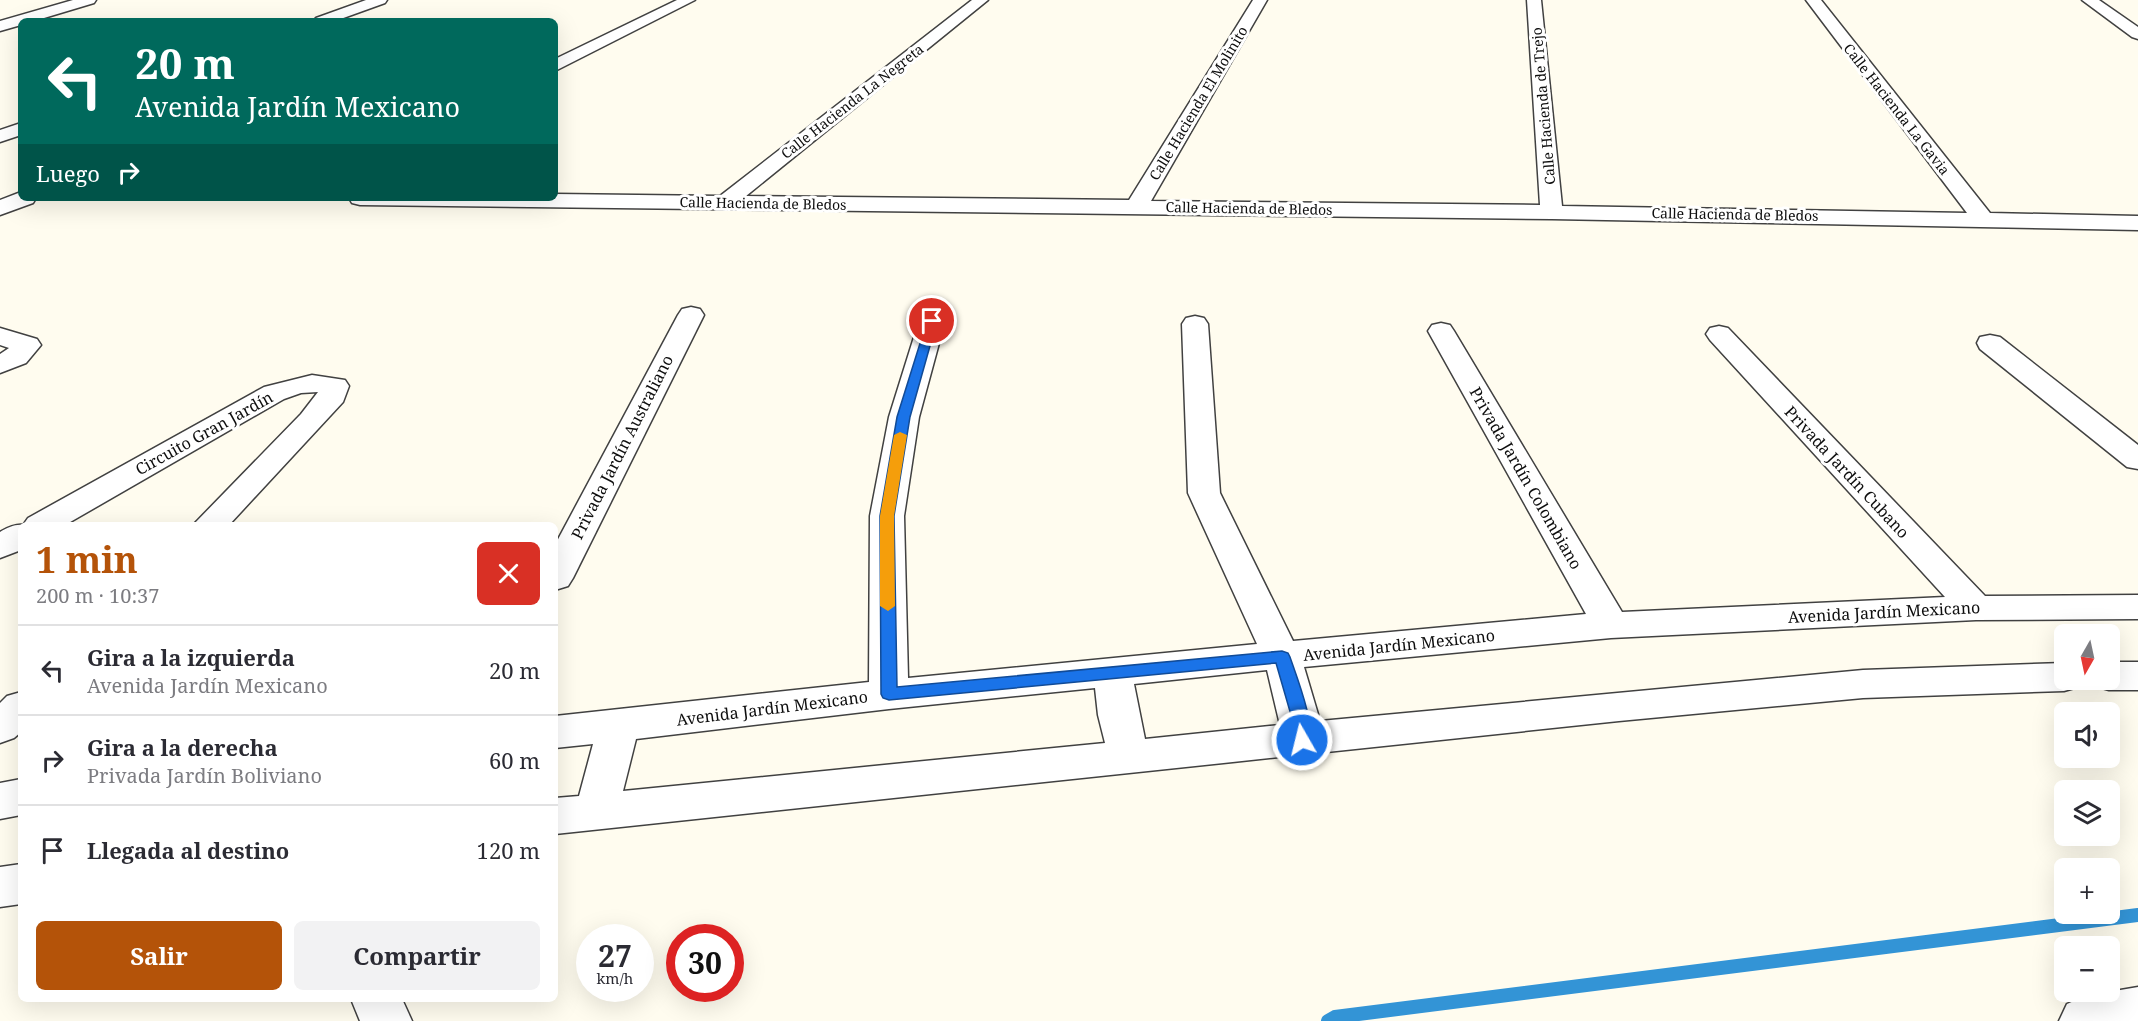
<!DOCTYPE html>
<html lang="es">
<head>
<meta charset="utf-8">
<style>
	body { margin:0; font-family:"Noto Serif",serif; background:#f2f2f3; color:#2b2b33; height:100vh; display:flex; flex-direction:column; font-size:22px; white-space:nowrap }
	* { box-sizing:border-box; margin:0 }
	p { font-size:20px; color:#7c7c81 }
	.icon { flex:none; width:33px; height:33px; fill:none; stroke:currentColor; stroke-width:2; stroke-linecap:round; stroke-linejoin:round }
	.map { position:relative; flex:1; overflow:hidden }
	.details { position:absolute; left:18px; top:522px; width:540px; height:480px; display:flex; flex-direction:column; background:#fff; border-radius:9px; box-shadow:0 6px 24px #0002 }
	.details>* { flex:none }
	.guide { position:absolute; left:18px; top:18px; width:540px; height:183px; border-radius:9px; box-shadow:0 6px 24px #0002; background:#00695c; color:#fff; overflow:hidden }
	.needle { width:39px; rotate:189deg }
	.controls { position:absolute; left:2054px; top:624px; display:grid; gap:12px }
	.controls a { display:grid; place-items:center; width:66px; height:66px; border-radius:9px; background:#fff; box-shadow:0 6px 24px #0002; font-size:30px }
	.speed { position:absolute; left:576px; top:924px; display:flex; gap:12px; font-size:30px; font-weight:700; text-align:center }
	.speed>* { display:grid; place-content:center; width:78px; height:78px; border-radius:50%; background:#fff; box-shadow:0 6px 24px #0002; line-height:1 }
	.speed small { font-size:15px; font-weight:400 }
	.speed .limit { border:9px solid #d22; background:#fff; color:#111 }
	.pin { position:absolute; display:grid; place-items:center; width:51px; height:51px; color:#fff; margin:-26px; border:3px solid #fff; border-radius:50%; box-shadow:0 2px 6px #0007 }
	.me { position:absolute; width:66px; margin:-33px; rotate:352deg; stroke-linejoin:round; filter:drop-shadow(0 0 4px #0008) }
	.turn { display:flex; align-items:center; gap:21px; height:126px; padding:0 18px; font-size:27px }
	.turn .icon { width:78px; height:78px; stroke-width:2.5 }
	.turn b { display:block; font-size:42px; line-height:51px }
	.then { display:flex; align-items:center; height:57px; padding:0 18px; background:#0003; gap:12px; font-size:22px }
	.round { display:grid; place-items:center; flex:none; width:63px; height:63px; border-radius:9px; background:#f2f2f3 }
	.headline { display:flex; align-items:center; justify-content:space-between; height:102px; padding:0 18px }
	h1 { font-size:36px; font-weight:700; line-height:45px; color:#b45309 }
	.cta { display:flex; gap:12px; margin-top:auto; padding:12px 18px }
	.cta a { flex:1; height:69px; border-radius:9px; background:#b45309; color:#fff; font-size:24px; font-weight:700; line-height:69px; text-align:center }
	.cta a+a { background:#f2f2f3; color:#2b2b33 }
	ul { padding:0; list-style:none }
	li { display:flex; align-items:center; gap:18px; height:90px; padding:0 18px; border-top:2px solid #e1e1e2 }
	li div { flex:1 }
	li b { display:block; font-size:22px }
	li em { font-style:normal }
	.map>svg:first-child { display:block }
</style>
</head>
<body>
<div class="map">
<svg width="2138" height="1021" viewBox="0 0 2138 1021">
	<rect width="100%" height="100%" fill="#fffcef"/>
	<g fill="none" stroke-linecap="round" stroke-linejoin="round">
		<path stroke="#3394d6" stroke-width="14" d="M1328 1021 1335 1017 2138 915"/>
		<g stroke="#414141" stroke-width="3">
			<g id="street">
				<path d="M73 0H96L94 3 34 21H21V25L0 31V21Z"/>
				<path d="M366 0H387L385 3 335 21H313L316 18Z"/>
				<path d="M677 0H695L555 71V59Z"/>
				<path d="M972 0H988L746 196 1129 200 1253 0H1267L1151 201 1540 205 1527 0H1541L1562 206 1967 213 1806 0H1821L1990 213 2138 216V230L1552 219 360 205 352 203 349 198H555V194L720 196Z"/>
				<path d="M2082 0H2099L2138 27V39L2132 37Z"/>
				<path d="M21 123V135L0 142V130Z"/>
				<path d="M21 192V198H36L33 203 0 215V200Z"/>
				<path d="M691 307 700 309 704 315 573 578 568 586 555 590V545L678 315 682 309Z"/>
				<path d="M932 313 941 315 945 321 919 417 904 516 908 678 1257 644 1188 493 1182 324 1186 318 1195 316 1204 318 1208 324 1220 493 1293 641 1586 614 1428 331 1432 325 1441 323 1450 325 1454 331 1622 612 1945 597 1710 340 1706 334 1710 328 1719 326 1728 328 1985 596 2138 595V619L1976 620 1611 638 1304 667 1320 721 1863 670 2064 663V680H2082L2078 687 2064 691 1863 698 1619 721 555 834V798L579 796 593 744 555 748V716L869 682 870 516 889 417 919 321 923 315ZM1267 670 1280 725 1145 739 1134 684ZM1095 688 1098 715 1105 743 623 791 636 739 889 709Z"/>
				<path d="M0 328 37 339 41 345 26 363 0 373V354L9 348 0 345Z"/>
				<path d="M1990 335 2000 337 2138 445V469L2127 467 1980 349 1977 343 1980 337Z"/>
				<path d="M312 375 345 380 349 386 343 402 229 525H193L301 414 318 392 301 393 284 399 65 525H21V550L0 558V532C7 528 15 524 23 525L28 518 264 387Z"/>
				<path d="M2109 662H2138V690H2109L2095 686 2092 680H2109Z"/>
				<path d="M21 692V732L14 738 0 743V703L7 696Z"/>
				<path d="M21 779V815L0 819V783Z"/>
				<path d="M21 864V904L0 907V867Z"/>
				<path d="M2138 987V1021H2059L2067 1004 2085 996Z"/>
				<path d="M351 999H402L412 1021H360Z"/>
			</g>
		</g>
		<use href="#street" fill="#fff" fill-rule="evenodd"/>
	</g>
	<path fill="#1a73e8" stroke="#114b97" stroke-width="1.5" d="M932 318 937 321 910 417 894 516 897 687 1282 651 1288 653 1290 657C1296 675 1317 728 1308 744L1302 746 1296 744 1291 715 1276 663 889 700 883 698 881 694 880 516 897 417 927 321Z"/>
	<path fill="#f59e0b" d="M900 432 907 435 894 516 895 606 888 611 880 606V516L894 435Z"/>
	<g text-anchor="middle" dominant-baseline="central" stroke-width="6" stroke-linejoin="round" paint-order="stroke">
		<g font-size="14" fill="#0e0e0e" stroke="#fff">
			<text transform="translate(852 101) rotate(-38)">Calle Hacienda La Negreta</text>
			<text transform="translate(1198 103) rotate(-59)">Calle Hacienda El Molinito</text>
			<text transform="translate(1543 106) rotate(-95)">Calle Hacienda de Trejo</text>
			<text transform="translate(1897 109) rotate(52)">Calle Hacienda La Gavia</text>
			<text transform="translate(763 203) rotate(1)">Calle Hacienda de Bledos</text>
			<text transform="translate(1249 208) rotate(1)">Calle Hacienda de Bledos</text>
			<text transform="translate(1735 214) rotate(1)">Calle Hacienda de Bledos</text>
		</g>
		<g font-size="16" fill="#0e0e0e" stroke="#fff">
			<text transform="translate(204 433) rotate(-29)">Circuito Gran Jardín</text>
			<text transform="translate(622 447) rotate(-63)">Privada Jardín Australiano</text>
			<text transform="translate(1847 472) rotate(47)">Privada Jardín Cubano</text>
			<text transform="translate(1526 478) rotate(60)">Privada Jardín Colombiano</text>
			<text transform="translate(1884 612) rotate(-3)">Avenida Jardín Mexicano</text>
			<text transform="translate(1399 645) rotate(-6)">Avenida Jardín Mexicano</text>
			<text transform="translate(772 708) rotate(-7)">Avenida Jardín Mexicano</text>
		</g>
	</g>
</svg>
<div class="controls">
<a><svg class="needle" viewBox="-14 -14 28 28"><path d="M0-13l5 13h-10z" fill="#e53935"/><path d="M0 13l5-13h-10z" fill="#7c7c81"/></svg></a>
<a><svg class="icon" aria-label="sound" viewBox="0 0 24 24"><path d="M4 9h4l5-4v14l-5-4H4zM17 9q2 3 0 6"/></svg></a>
<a><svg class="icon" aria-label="layers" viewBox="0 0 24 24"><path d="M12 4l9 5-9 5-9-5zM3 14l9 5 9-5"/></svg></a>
<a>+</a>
<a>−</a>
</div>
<div class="speed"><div>27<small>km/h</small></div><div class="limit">30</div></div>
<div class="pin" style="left:932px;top:321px;background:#d93025"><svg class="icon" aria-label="arrive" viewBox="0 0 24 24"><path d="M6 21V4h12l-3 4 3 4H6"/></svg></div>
<svg class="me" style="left:1302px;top:740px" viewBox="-20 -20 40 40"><circle r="17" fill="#1a73e8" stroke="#fff" stroke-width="3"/><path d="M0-11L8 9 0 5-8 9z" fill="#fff"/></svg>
<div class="guide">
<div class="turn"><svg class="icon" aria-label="left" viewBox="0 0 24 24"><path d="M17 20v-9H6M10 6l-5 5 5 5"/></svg><div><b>20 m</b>Avenida Jardín Mexicano</div></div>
<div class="then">Luego<svg class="icon" aria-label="right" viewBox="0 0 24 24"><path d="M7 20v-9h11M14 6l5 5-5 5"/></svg></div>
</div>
<section class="details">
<div class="headline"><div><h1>1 min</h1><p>200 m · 10:37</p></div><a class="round" style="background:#d93025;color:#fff"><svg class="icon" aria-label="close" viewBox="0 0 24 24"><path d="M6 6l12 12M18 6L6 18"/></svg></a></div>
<ul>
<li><svg class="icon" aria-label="left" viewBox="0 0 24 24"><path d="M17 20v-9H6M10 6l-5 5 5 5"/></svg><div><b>Gira a la izquierda</b><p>Avenida Jardín Mexicano</p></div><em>20 m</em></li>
<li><svg class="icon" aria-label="right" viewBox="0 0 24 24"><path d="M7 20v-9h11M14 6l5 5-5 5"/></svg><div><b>Gira a la derecha</b><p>Privada Jardín Boliviano</p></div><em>60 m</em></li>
<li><svg class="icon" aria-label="arrive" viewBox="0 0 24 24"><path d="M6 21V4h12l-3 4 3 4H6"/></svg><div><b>Llegada al destino</b></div><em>120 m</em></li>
</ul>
<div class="cta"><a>Salir</a><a>Compartir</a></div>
</section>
</div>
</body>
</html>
